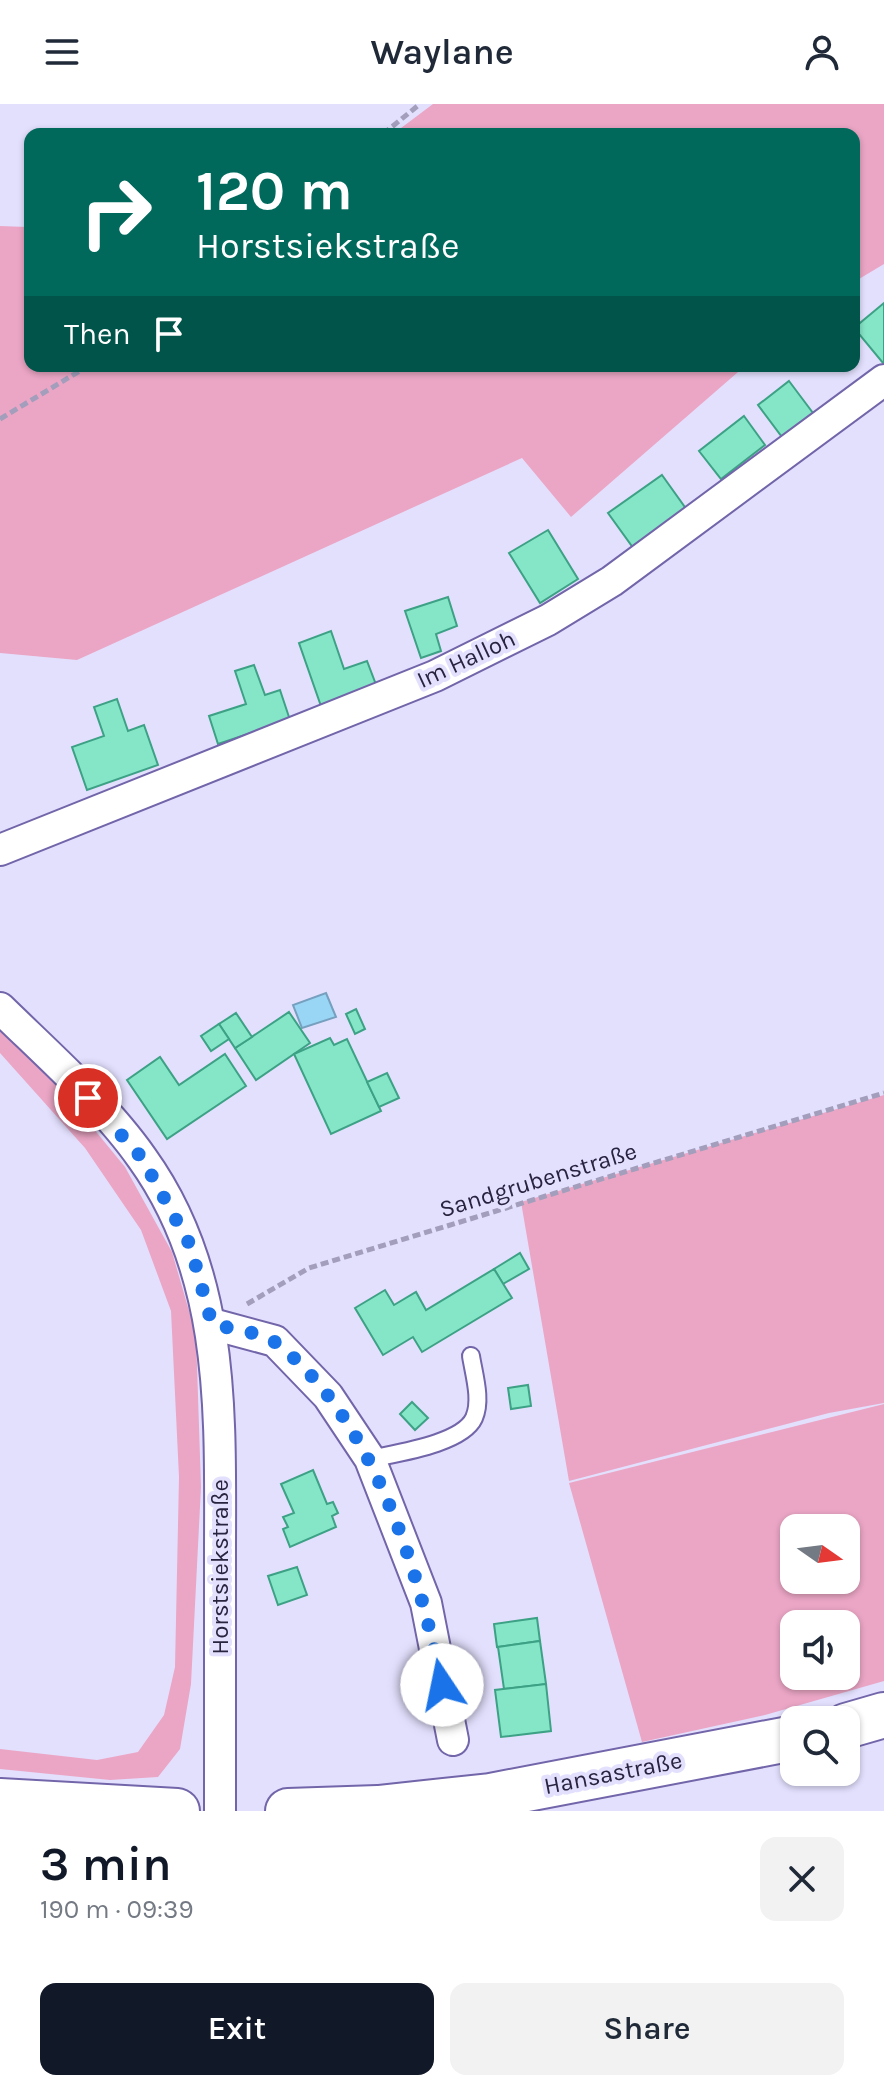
<!DOCTYPE html>
<html lang="en">
<head>
<meta charset="utf-8">
<style>
	body { margin:0; font-family:Karla,sans-serif; background:#f2f2f3; color:#1f2937; height:100vh; display:flex; flex-direction:column; font-size:30px; white-space:nowrap }
	* { box-sizing:border-box; margin:0 }
	p { font-size:26px; color:#747a83 }
	.icon { flex:none; width:44px; height:44px; fill:none; stroke:currentColor; stroke-width:2; stroke-linecap:round; stroke-linejoin:round }
	.map { position:relative; height:1707px; overflow:hidden }
	.side { display:flex; flex-direction:column; background:#fff; flex:1 }
	.side>* { flex:none }
	.banner { position:absolute; left:24px; top:24px; width:836px; height:244px; border-radius:16px; box-shadow:0 2px 6px #0004; background:#00695c; color:#fff; overflow:hidden }
	.needle { width:52px; rotate:104deg }
	.buttons { position:absolute; left:780px; top:1410px; display:grid; gap:16px }
	.buttons a { display:grid; place-items:center; width:80px; height:80px; border-radius:16px; background:#fff; box-shadow:0 2px 6px #0004; font-size:40px }
	.pin { position:absolute; display:grid; place-items:center; width:68px; height:68px; color:#fff; margin:-34px; border:4px solid #fff; border-radius:50%; box-shadow:0 2px 8px #0007 }
	.me { position:absolute; width:88px; margin:-44px; rotate:349deg; stroke-linejoin:round; filter:drop-shadow(0 0 6px #0008) }
	.turn { display:flex; align-items:center; gap:28px; height:168px; padding:0 40px; font-size:36px }
	.turn .icon { width:104px; height:104px; stroke-width:2.5 }
	.turn b { display:block; font-size:56px; line-height:68px }
	.then { display:flex; align-items:center; height:76px; padding:0 40px; background:#0003; gap:16px; font-size:30px }
	.round { display:grid; place-items:center; flex:none; width:84px; height:84px; border-radius:16px; background:#f2f2f3 }
	.headline { display:flex; align-items:center; justify-content:space-between; height:136px; padding:0 40px }
	h1 { font-size:48px; font-weight:600; line-height:60px; color:#111827 }
	.cta { display:flex; gap:16px; margin-top:auto; padding:16px 40px }
	.cta a { flex:1; height:92px; border-radius:16px; background:#111827; color:#fff; font-size:32px; font-weight:600; line-height:92px; text-align:center }
	.cta a+a { background:#f2f2f3; color:#1f2937 }
	header { display:flex; justify-content:space-between; align-items:center; height:104px; padding:0 40px; background:#fff; font-size:36px; font-weight:600 }
	.map>svg:first-child { display:block }
</style>
</head>
<body>
<header><svg class="icon" aria-label="menu" viewBox="0 0 24 24"><path d="M4 6h16M4 12h16M4 18h16"/></svg>Waylane<svg class="icon" aria-label="person" viewBox="0 0 24 24"><circle cx="12" cy="8" r="4"/><path d="M4 21q1-7 8-7t8 7"/></svg></header>
<div class="map">
<svg width="884" height="1707" viewBox="0 0 884 1707">
	<rect width="100%" height="100%" fill="#e3e0fe"/>
	<g fill="#eba6c5" fill-rule="evenodd">
		<path d="M433 0H884V160L854 178V30H393Z"/>
		<path d="M0 122 27 123 30 127V262H745L571 413 522 354 77 556 0 549Z"/>
		<path d="M0 924 61 985 125 1063 172 1148 196 1231 201 1383 191 1580 180 1645 158 1673 110 1676 0 1665V1645L97 1656 138 1648 164 1611 175 1563 179 1373 171 1207 141 1126 85 1044 0 949Z"/>
		<path d="M884 991V1299L829 1309 569 1377 521 1098Z"/>
		<path d="M884 1300V1577L765 1611 642 1638 569 1379ZM794 1424H846V1476H794ZM846 1520V1572H794V1520Z"/>
	</g>
	<path fill="#99d6f6" stroke="#77a0bf" stroke-width="2" d="M326 889 336 913 302 924 293 901Z"/>
	<g fill="#85e6c7" stroke="#3da185" stroke-width="2">
		<path d="M884 199V258L883 259 854 224Z"/>
		<path d="M789 277 813 309 782 333 758 301Z"/>
		<path d="M744 312 765 341 721 375 699 347Z"/>
		<path d="M662 371 687 406 634 445 608 409Z"/>
		<path d="M548 426 578 475 540 499 509 449Z"/>
		<path d="M448 493 457 522 436 530 441 547 421 554 405 507Z"/>
		<path d="M331 527 344 565 367 557 378 586 322 605 299 539Z"/>
		<path d="M254 561 265 591 280 586 290 616 218 640 209 612 246 600 235 567Z"/>
		<path d="M117 595 128 627 144 621 158 661 87 686 72 643 104 632 94 603Z"/>
		<path d="M356 905 365 925 355 930 346 910Z"/>
		<path d="M289 908 310 939 256 976 235 944Z"/>
		<path d="M236 909 252 933 235 944 219 920Z"/>
		<path d="M219 920 229 935 211 947 201 932Z"/>
		<path d="M330 934 334 941 347 935 381 1007 331 1030 294 950Z"/>
		<path d="M225 950 246 982 167 1035 127 976 160 953 179 981Z"/>
		<path d="M387 969 399 994 379 1003 367 978Z"/>
		<path d="M520 1149 529 1165 503 1180 494 1165Z"/>
		<path d="M494 1165 512 1194 422 1248 413 1233 383 1251 355 1204 385 1186 394 1201 416 1188 426 1206Z"/>
		<path d="M528 1281 531 1302 511 1305 508 1284Z"/>
		<path d="M412 1298 428 1314 415 1326 400 1310Z"/>
		<path d="M313 1366 327 1400 333 1398 338 1409 332 1412 336 1423 290 1443 283 1425 288 1423 283 1413 294 1409 281 1380Z"/>
		<path d="M297 1463 307 1491 278 1501 268 1472Z"/>
		<path d="M537 1514 540 1537 497 1543 494 1520Z"/>
		<path d="M540 1537 546 1580 504 1585 498 1543Z"/>
		<path d="M546 1580 551 1627 501 1633 495 1586Z"/>
	</g>
	<g fill="none" stroke-linecap="round" stroke-linejoin="round">
		<g stroke="#7265a9" stroke-width="20">
			<path id="service" d="M370 1355C396 1349 462 1340 474 1314 482 1296 474 1271 471 1252"/>
		</g>
		<g stroke="#7265a9" stroke-width="34">
			<g id="minor">
				<path d="M0 746 435 572 548 516 612 477 884 276"/>
				<path d="M0 904C46 949 105 1001 142 1054 227 1172 220 1313 220 1452 220 1537 220 1622 220 1707"/>
				<path d="M212 1220 275 1237 328 1292 370 1355 426 1499 453 1636"/>
			</g>
		</g>
		<g stroke="#7265a9" stroke-width="48">
			<g id="secondary">
				<path d="M846 1622 884 1611"/>
				<path d="M0 1697 177 1707"/>
				<path d="M288 1707 378 1704 490 1692 794 1634"/>
			</g>
		</g>
		<g stroke="#a29ebb" stroke-width="5" stroke-dasharray="8 4" stroke-linecap="butt">
			<path d="M383 30 420 0"/>
			<path d="M0 315 88 262"/>
			<path d="M247 1200 309 1164 884 989"/>
		</g>
		<use href="#service" stroke="#fff" stroke-width="16"/>
		<use href="#minor" stroke="#fff" stroke-width="30"/>
		<use href="#secondary" stroke="#fff" stroke-width="44"/>
	</g>
	<g fill="none" stroke-linecap="round" stroke-linejoin="round">
		<path stroke="#1a73e8" stroke-width="14" stroke-dasharray="0 25.2" d="M88 994 142 1054 190 1141 212 1220C230 1225 262 1228 276 1239 373 1313 419 1467 442 1581"/>
	</g>
	<g text-anchor="middle" dominant-baseline="central" stroke-width="8" stroke-linejoin="round" paint-order="stroke">
		<g font-size="24" fill="#28233f" stroke="#e3e0fe">
			<text transform="translate(466 555) rotate(-25)">Im Halloh</text>
			<text transform="translate(538 1076) rotate(-17)">Sandgrubenstraße</text>
			<text transform="translate(220 1463) rotate(-90)">Horstsiekstraße</text>
			<text transform="translate(613 1669) rotate(-11)">Hansastraße</text>
		</g>
	</g>
</svg>
<div class="buttons">
<a><svg class="needle" viewBox="-14 -14 28 28"><path d="M0-13l5 13h-10z" fill="#e53935"/><path d="M0 13l5-13h-10z" fill="#747a83"/></svg></a>
<a><svg class="icon" aria-label="sound" viewBox="0 0 24 24"><path d="M4 9h4l5-4v14l-5-4H4zM17 9q2 3 0 6"/></svg></a>
<a><svg class="icon" aria-label="search" viewBox="0 0 24 24"><circle cx="10" cy="10" r="6"/><path d="M15 15l6 6"/></svg></a>
</div>
<div class="pin" style="left:88px;top:994px;background:#d93025"><svg class="icon" aria-label="arrive" viewBox="0 0 24 24"><path d="M6 21V4h12l-3 4 3 4H6"/></svg></div>
<svg class="me" style="left:442px;top:1581px" viewBox="-20 -20 40 40"><circle r="19" fill="#fff"/><path d="M0-13L10 11 0 6-10 11z" fill="#1a73e8"/></svg>
<div class="banner">
<div class="turn"><svg class="icon" aria-label="right" viewBox="0 0 24 24"><path d="M7 20v-9h11M14 6l5 5-5 5"/></svg><div><b>120 m</b>Horstsiekstraße</div></div>
<div class="then">Then<svg class="icon" aria-label="arrive" viewBox="0 0 24 24"><path d="M6 21V4h12l-3 4 3 4H6"/></svg></div>
</div>
</div>
<section class="side">
<div class="headline"><div><h1>3 min</h1><p>190 m · 09:39</p></div><a class="round"><svg class="icon" aria-label="close" viewBox="0 0 24 24"><path d="M6 6l12 12M18 6L6 18"/></svg></a></div>
<div class="cta"><a>Exit</a><a>Share</a></div>
</section>
</body>
</html>
